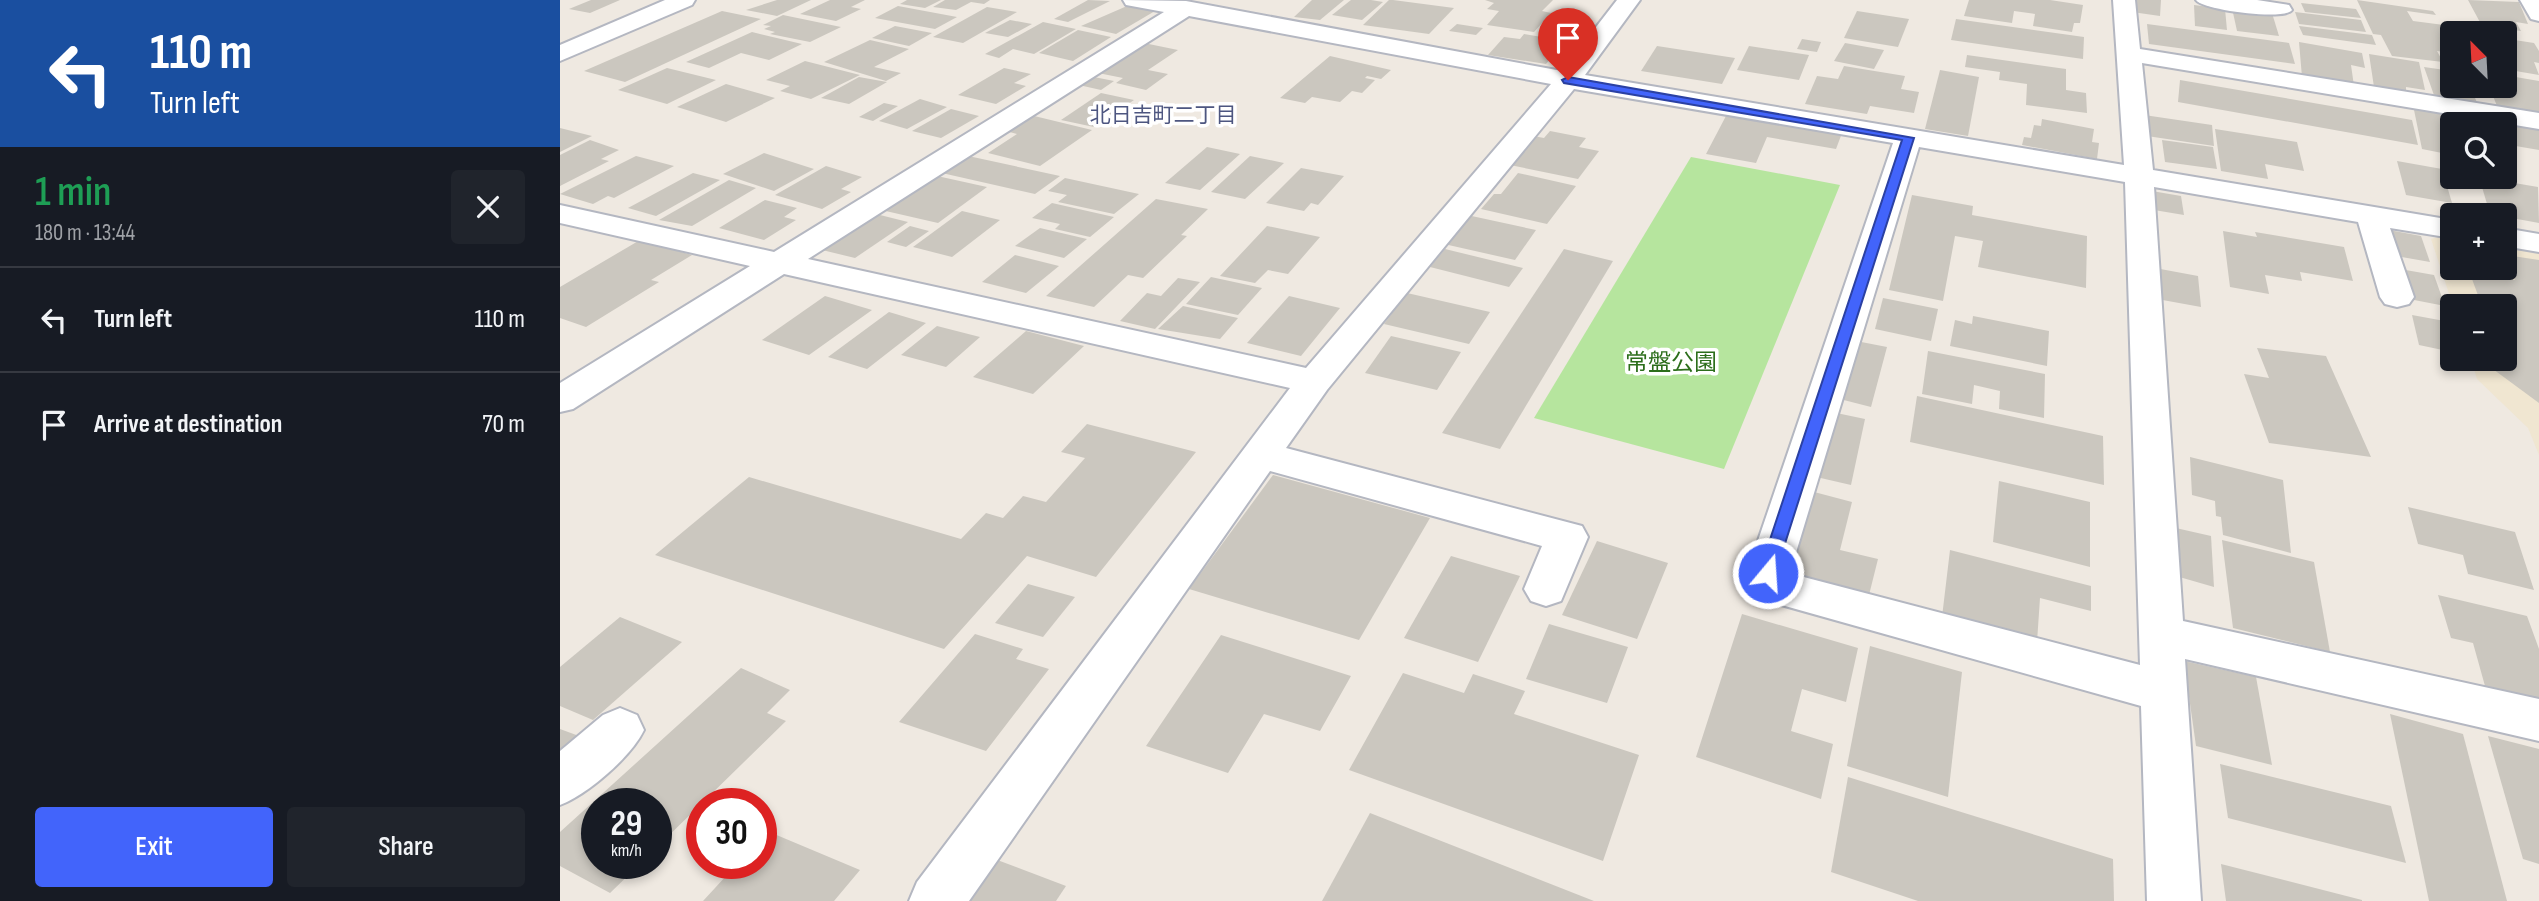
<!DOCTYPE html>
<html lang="en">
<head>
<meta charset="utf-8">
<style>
	body { margin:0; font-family:"Sofia Sans Condensed","Noto Sans JP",sans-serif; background:#20242c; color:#f1f3f6; height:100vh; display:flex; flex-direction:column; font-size:26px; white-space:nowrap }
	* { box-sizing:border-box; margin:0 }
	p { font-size:23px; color:#9ea1a6 }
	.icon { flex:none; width:38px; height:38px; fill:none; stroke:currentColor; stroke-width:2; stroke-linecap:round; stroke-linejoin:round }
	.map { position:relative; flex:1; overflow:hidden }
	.details { display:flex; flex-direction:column; background:#171b24; width:560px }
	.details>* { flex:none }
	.banner { background:#1a4fa0; color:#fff; overflow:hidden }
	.needle { width:46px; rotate:336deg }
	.fabs { position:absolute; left:1880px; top:21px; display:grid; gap:14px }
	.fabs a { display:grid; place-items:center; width:77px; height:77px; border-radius:7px; background:#171b24; box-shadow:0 4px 10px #0003; font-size:35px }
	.speed { position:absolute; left:21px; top:788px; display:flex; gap:14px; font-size:35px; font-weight:700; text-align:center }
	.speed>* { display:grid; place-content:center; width:91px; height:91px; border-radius:50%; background:#171b24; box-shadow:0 4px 10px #0003; line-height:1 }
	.speed small { font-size:18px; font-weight:400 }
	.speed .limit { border:10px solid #d22; background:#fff; color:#111 }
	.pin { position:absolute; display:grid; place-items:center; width:60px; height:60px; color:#fff; margin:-72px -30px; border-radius:50% 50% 50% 0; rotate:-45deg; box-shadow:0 0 7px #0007 }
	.pin .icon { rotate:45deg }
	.me { position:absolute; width:77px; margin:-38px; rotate:18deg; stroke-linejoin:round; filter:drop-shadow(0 0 5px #0008) }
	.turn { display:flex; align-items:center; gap:24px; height:147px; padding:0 35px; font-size:32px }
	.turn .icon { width:91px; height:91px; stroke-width:2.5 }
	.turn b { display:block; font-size:49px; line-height:60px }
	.round { display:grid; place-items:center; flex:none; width:74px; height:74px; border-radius:7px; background:#20242c }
	.head { display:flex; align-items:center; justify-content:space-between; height:119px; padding:0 35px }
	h1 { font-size:42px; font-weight:600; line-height:52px; color:#1e9e55 }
	.primary-button { display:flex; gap:14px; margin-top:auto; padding:14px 35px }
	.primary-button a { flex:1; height:80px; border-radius:7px; background:#4264fb; color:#fff; font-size:28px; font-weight:600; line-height:80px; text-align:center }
	.primary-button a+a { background:#20242c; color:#f1f3f6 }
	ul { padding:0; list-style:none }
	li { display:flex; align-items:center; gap:21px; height:105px; padding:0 35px; border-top:2px solid #363941 }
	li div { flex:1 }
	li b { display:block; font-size:26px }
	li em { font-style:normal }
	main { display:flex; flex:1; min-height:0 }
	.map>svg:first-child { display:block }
</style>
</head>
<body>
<main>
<section class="details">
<div class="banner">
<div class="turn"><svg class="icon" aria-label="left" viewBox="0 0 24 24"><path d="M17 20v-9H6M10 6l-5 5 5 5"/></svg><div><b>110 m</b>Turn left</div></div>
</div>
<div class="head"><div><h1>1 min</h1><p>180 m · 13:44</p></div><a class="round"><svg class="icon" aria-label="close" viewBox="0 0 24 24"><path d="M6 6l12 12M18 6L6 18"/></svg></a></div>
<ul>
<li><svg class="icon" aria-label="left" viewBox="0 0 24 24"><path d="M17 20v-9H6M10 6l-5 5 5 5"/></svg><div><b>Turn left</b></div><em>110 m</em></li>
<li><svg class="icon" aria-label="arrive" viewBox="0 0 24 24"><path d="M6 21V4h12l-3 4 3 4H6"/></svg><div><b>Arrive at destination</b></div><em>70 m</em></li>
</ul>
<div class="primary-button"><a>Exit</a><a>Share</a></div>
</section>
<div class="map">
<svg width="1979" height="901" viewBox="0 0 1979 901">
	<rect width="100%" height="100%" fill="#efe9e1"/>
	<path fill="#f0e6d1" d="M1882 236 1892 237V268H1944V246L1979 252V455L1968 428 1917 379 1911 359H1944V306H1893L1871 239Z"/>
	<path fill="#b6e59e" d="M1131 157 1280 185 1164 469 974 418Z"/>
	<g fill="#cbc7bf">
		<path d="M31 0H60L30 13 9 9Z"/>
		<path d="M217 0H251L217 16 186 10Z"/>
		<path d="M270 0H305L291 7 301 9 276 21 240 14Z"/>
		<path d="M347 0H381L365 8 340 4Z"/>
		<path d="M385 0H430L424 4 411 2 396 10 373 7Z"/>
		<path d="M528 0 550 1 508 22 494 19Z"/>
		<path d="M752 0H784L760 20 734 17Z"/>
		<path d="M791 0H811L823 2 802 20 772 15Z"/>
		<path d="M829 0H833L894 8 869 34 803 25Z"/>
		<path d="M925 0H993L982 11 991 13 974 32 927 25 939 11 927 9 934 3Z"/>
		<path d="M1409 0H1490L1523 5 1520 23H1514L1512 32 1473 26 1475 14 1454 11 1452 23 1404 16Z"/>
		<path d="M1573 0H1601L1600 16 1572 12Z"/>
		<path d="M1797 0 1873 11 1876 15 1847 11 1853 21 1884 25 1891 35 1881 34 1892 46V53L1877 51 1883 62 1832 56 1821 35 1813 34Z"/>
		<path d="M1908 0 1959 2 1968 24 1956 22 1961 31 1922 26Z"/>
		<path d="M1741 3 1796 9 1801 18 1745 12Z"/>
		<path d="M1634 5 1665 9 1667 30 1635 26Z"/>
		<path d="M338 6 397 17 375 29 315 18Z"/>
		<path d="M567 6 595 11 556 34 521 26Z"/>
		<path d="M427 7 457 12 403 43 373 37Z"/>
		<path d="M1672 8 1712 13 1719 36 1677 31Z"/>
		<path d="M162 11 201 19 65 82 24 71Z"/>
		<path d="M1297 11 1349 19 1338 47 1284 38Z"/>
		<path d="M1735 12 1801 20 1806 32 1739 24Z"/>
		<path d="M223 15 281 27 250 42 210 34 215 32 204 29 211 26 203 25Z"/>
		<path d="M1396 19 1524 37 1523 59 1391 40Z"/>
		<path d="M450 20 472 24 448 37 425 33Z"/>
		<path d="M483 22 516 29 474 54 453 49 439 58 425 54Z"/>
		<path d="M897 24 923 28 916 35 889 31Z"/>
		<path d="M1587 24 1729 43 1735 64 1589 44Z"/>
		<path d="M335 26 372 33 349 46 312 38Z"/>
		<path d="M1739 26 1812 35 1816 45 1743 35Z"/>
		<path d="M1896 26 1944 32V33H1900Z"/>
		<path d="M518 30 551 37 513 61 479 53Z"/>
		<path d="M192 32 242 44 209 60 181 53 149 68 126 62Z"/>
		<path d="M964 34 1005 41 986 64 928 55 944 37 960 39Z"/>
		<path d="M1944 34 1948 39 1974 43 1979 51V63L1974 62 1979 75 1944 69Z"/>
		<path d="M1242 39 1261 42 1257 52 1237 49Z"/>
		<path d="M310 40 349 49 314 67 341 73 326 81 264 62Z"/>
		<path d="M579 42 618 50 588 70 608 74 586 90 556 83 563 78 533 72Z"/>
		<path d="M1739 42 1802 53 1805 68 1791 65 1794 86 1742 77Z"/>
		<path d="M1285 43 1324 50 1314 69 1274 61Z"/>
		<path d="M1097 46 1175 58 1162 84 1081 71Z"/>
		<path d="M1189 46 1249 55 1239 80 1177 70Z"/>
		<path d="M1809 54 1859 62 1865 90 1846 87V93L1814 87Z"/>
		<path d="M1407 55 1506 69V90L1526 93 1527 113 1466 105 1467 84 1439 80 1440 72 1405 67Z"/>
		<path d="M770 56 831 70 821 79 807 76 805 78 815 80 802 93 792 91 780 102 752 97 745 103 720 98Z"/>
		<path d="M245 61 300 75 251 99 220 91 230 86 206 80Z"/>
		<path d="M1284 66 1345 76 1341 89 1359 92 1354 113 1310 106 1307 114 1245 104 1257 76 1278 79Z"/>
		<path d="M1864 67 1892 71V86H1910L1918 105 1875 98Z"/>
		<path d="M107 68 156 80 107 104 58 90Z"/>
		<path d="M444 68 471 74 454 83 466 86 436 104 398 95Z"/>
		<path d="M1380 70 1419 77 1408 136 1365 129Z"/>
		<path d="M524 75 554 81 541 90 510 83Z"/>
		<path d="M1944 75 1979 81V118L1939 111 1929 86H1944Z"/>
		<path d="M299 77 327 82 289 104 261 98Z"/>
		<path d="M1620 80 1852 120 1858 145 1618 102Z"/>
		<path d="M166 84 215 98 166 122 117 107Z"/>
		<path d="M541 93 574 100 534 127 501 120Z"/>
		<path d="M360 99 387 107 347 129 319 121Z"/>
		<path d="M324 103 338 106 313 121 299 117Z"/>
		<path d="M1853 105 1979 127V150L1944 144V124H1892V155L1862 149Z"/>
		<path d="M391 109 419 116 381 138 352 131Z"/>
		<path d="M466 114 532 130 480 166 428 153 457 134 442 130Z"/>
		<path d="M1167 114 1282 133 1276 149 1207 137 1196 163 1146 154Z"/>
		<path d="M1584 115 1652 125 1654 146 1587 136Z"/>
		<path d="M1482 119 1534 129 1532 142 1539 143 1537 159 1462 145 1464 137 1471 138 1474 125 1481 126Z"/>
		<path d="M0 128 32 136 0 152Z"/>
		<path d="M1655 129 1737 142 1744 171 1705 164 1708 179 1661 171Z"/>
		<path d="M990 131 1026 138 1019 147 1039 151 1018 179 945 164 968 135 984 138Z"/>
		<path d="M30 140 59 150 41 159 49 161 0 186V155Z"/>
		<path d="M1602 140 1653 147 1657 169 1605 162Z"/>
		<path d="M647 147 680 154 640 190 605 183Z"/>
		<path d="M204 153 254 169 214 191 163 174Z"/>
		<path d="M399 154 500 176 475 194 373 171Z"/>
		<path d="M76 156 114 166 54 198 48 196 33 204 0 194Z"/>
		<path d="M690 156 724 163 685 199 651 192Z"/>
		<path d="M1837 161 1882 169 1892 203 1846 195Z"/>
		<path d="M266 166 302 177 281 189 291 192 262 209 215 195Z"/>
		<path d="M741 168 784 176 758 205 751 203 744 211 706 203Z"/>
		<path d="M133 173 160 180 96 216 68 208Z"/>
		<path d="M958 173 1016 186 987 224 921 209 934 194H941Z"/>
		<path d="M368 174 427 187 378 223 317 209Z"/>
		<path d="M1919 177 1978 187 1979 223 1930 214Z"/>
		<path d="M505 178 579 194 554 214 498 202 507 195 488 191Z"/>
		<path d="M169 180 196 188 132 226 99 220Z"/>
		<path d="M1586 190 1621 196 1624 215 1588 209Z"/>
		<path d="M1352 195 1413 206 1412 215 1527 236 1526 288 1418 267 1423 241 1395 236 1383 301 1329 290Z"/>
		<path d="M596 199 648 209 621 235 627 236 583 278 568 275 534 307 486 296Z"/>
		<path d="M205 200 237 208 224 217 236 220 204 240 159 228Z"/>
		<path d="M492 203 554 217 530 237 495 229 500 224 472 218Z"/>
		<path d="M402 211 440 220 392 257 353 247Z"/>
		<path d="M312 213 348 222 295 258 258 249Z"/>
		<path d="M907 215 976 230 955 260 884 244Z"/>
		<path d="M350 226 369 231 346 247 327 242Z"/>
		<path d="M707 226 760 237 728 274 708 270 695 283 660 276Z"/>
		<path d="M480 228 527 239 504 258 455 246Z"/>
		<path d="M1829 230 1861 236 1870 262 1836 256Z"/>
		<path d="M1663 231 1697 237 1695 232 1784 247 1793 281 1740 272 1742 281 1705 275 1709 294 1670 287Z"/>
		<path d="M80 240 132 255 91 280 99 282 26 327 0 318V287Z"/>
		<path d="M885 249 963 268 949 287 870 267Z"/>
		<path d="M1004 249 1053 261 940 449 882 433Z"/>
		<path d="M455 255 499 266 466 293 422 282Z"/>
		<path d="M1946 255 1979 260V403L1922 361 1944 367 1941 359H1944V306H1922L1909 271 1955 280Z"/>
		<path d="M1595 268 1638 276 1641 307 1597 299Z"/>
		<path d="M1840 269 1874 275 1885 306 1849 299Z"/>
		<path d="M651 277 702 288 678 315 626 304Z"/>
		<path d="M618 278 640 282 595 329 560 321 587 293 601 296Z"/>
		<path d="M847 293 930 312 909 344 824 324Z"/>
		<path d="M265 296 312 310 249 355 202 340Z"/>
		<path d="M729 296 780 308 741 356 687 343Z"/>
		<path d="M1323 298 1378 309 1371 341 1315 329Z"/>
		<path d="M623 306 678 318 660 339 598 329Z"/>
		<path d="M329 312 366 323 307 369 268 357Z"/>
		<path d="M1852 315 1890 322 1892 352 1859 345Z"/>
		<path d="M1413 316 1489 331 1487 366 1390 346 1395 320 1412 324Z"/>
		<path d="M377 326 420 337 386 367 341 355Z"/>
		<path d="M466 331 524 346 473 394 413 377Z"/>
		<path d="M831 336 901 352 877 390 805 373Z"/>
		<path d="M1291 340 1327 347 1311 407 1272 397Z"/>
		<path d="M1697 348 1766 356 1811 457 1709 443 1684 374 1709 378Z"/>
		<path d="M1368 351 1485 374 1484 418 1439 409 1440 391 1414 385 1412 404 1362 394Z"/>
		<path d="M1357 396 1543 436 1544 485 1350 442Z"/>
		<path d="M1267 411 1305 419 1291 485 1252 476Z"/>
		<path d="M527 424 636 452 536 577 467 556 384 649 95 555 189 477 401 539 426 513 443 518 463 496 486 502 525 458 501 452Z"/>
		<path d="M1630 457 1723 480 1731 553 1663 535 1661 517 1656 516 1655 501 1632 495Z"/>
		<path d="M713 475 870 518 799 640 629 589Z"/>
		<path d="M1439 481 1530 502V567L1433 542Z"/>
		<path d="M1239 488 1292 502 1280 550 1318 559 1309 595 1216 569Z"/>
		<path d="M1848 507 1955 532 1974 590 1908 574 1903 555 1858 544Z"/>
		<path d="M1607 526 1651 536 1654 587 1609 574Z"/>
		<path d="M1662 540 1754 562 1770 652 1673 628Z"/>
		<path d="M1037 541 1108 563 1077 639 1002 615Z"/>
		<path d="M1390 550 1531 586V611L1480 598 1477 642 1382 617Z"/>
		<path d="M891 556 960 576 918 662 844 638Z"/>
		<path d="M468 584 515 597 483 637 435 623Z"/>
		<path d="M1878 595 1967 616 1979 649V700L1925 686 1913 643 1891 638Z"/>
		<path d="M1182 614 1298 648 1286 702 1242 689 1231 731 1273 744 1261 799 1136 757Z"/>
		<path d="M60 617 122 642 33 720 0 706V667Z"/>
		<path d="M989 624 1068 647 1047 703 966 679Z"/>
		<path d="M415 634 463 649 456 659 489 669 426 751 339 722Z"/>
		<path d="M661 635 791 676 760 731 704 714 668 773 586 746Z"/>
		<path d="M1310 646 1402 672 1388 797 1287 766Z"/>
		<path d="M1624 661 1696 677 1712 765 1636 746Z"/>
		<path d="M181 668 230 690 207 713 226 721 96 848V803H37V863H81L50 893 0 866V832Z"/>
		<path d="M843 673 904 693 913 674 965 691 954 714 1079 755 1043 861 789 770Z"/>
		<path d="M1830 714 1903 734 1947 901H1869Z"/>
		<path d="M0 729 19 736 0 754Z"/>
		<path d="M1928 736 1979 749V864L1963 859Z"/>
		<path d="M1660 764 1831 806 1846 863 1668 818Z"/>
		<path d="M1288 777 1553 859 1554 901H1358L1271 872Z"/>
		<path d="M810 813 1034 901H762Z"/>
		<path d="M207 831 300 870 274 901H143L178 863H201V837Z"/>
		<path d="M432 858 506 886 496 901H400Z"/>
		<path d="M1661 864 1802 900V901H1666Z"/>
	</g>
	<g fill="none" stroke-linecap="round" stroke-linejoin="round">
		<g stroke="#b4b7c1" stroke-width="4">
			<g id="street">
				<path d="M563 0 626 1 1002 71 1057 0H1080L1025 75 1564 165 1553 0H1575L1580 49 1979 113V129L1582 63 1593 170 1892 220V238L1830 228 1854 297 1849 304 1837 307 1825 304 1820 297 1798 222 1594 187 1623 621 1979 699V741L1625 659 1641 901H1587L1581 706 1207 601 1187 573 1333 143 1014 89 767 390 726 448 1022 526 1028 537 1001 601 986 606 971 601 964 589 982 546 710 471 409 901H349L357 882 730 388 224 274 13 409 0 412V383L190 266 0 223V205L214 252 604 12 566 5ZM629 16 991 84 746 368 248 259ZM1359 147 1565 182 1580 665 1236 575 1231 569Z"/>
				<path d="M1636 0H1697L1729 5 1732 10C1725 21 1642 10 1636 0Z"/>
				<path d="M1960 0H1979V21L1971 19Z"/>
				<path d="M1944 228 1979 234V252L1944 246Z"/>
				<path d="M60 708 77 715 84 730C71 757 28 794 0 805V751L43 715Z"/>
			</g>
		</g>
		<g stroke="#b4b7c1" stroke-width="4">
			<path id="secondary" d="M105 0H135L132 5 0 61V45Z"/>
		</g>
		<use href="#street" fill="#fff" fill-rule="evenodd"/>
		<use href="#secondary" fill="#fff" fill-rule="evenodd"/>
	</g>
	<path fill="#4264fb" stroke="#2b41a3" stroke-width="2" d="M1008 77 1354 138 1214 578H1202L1199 573 1342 140 1004 83 1002 80Z"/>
	<g text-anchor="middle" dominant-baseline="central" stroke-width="7" stroke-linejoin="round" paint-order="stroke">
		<g font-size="21" fill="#4d5680" stroke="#fff">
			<text x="603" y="115">北日吉町二丁目</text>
		</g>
		<g font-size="23" fill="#2c6e1b" stroke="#fff">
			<text x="1111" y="363">常盤公園</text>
		</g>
	</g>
</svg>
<div class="fabs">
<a><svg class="needle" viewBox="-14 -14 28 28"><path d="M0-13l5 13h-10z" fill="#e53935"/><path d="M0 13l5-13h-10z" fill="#9ea1a6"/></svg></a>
<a><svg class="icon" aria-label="search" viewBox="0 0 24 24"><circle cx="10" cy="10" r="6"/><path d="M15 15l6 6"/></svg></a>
<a>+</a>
<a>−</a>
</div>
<div class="speed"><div>29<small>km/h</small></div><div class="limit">30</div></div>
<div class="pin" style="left:1008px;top:80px;background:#d93025"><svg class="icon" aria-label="arrive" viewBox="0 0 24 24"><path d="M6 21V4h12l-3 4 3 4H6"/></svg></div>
<svg class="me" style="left:1208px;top:573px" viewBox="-20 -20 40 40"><circle r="17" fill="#4264fb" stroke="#fff" stroke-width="3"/><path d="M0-11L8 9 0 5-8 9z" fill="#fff"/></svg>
</div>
</main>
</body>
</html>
